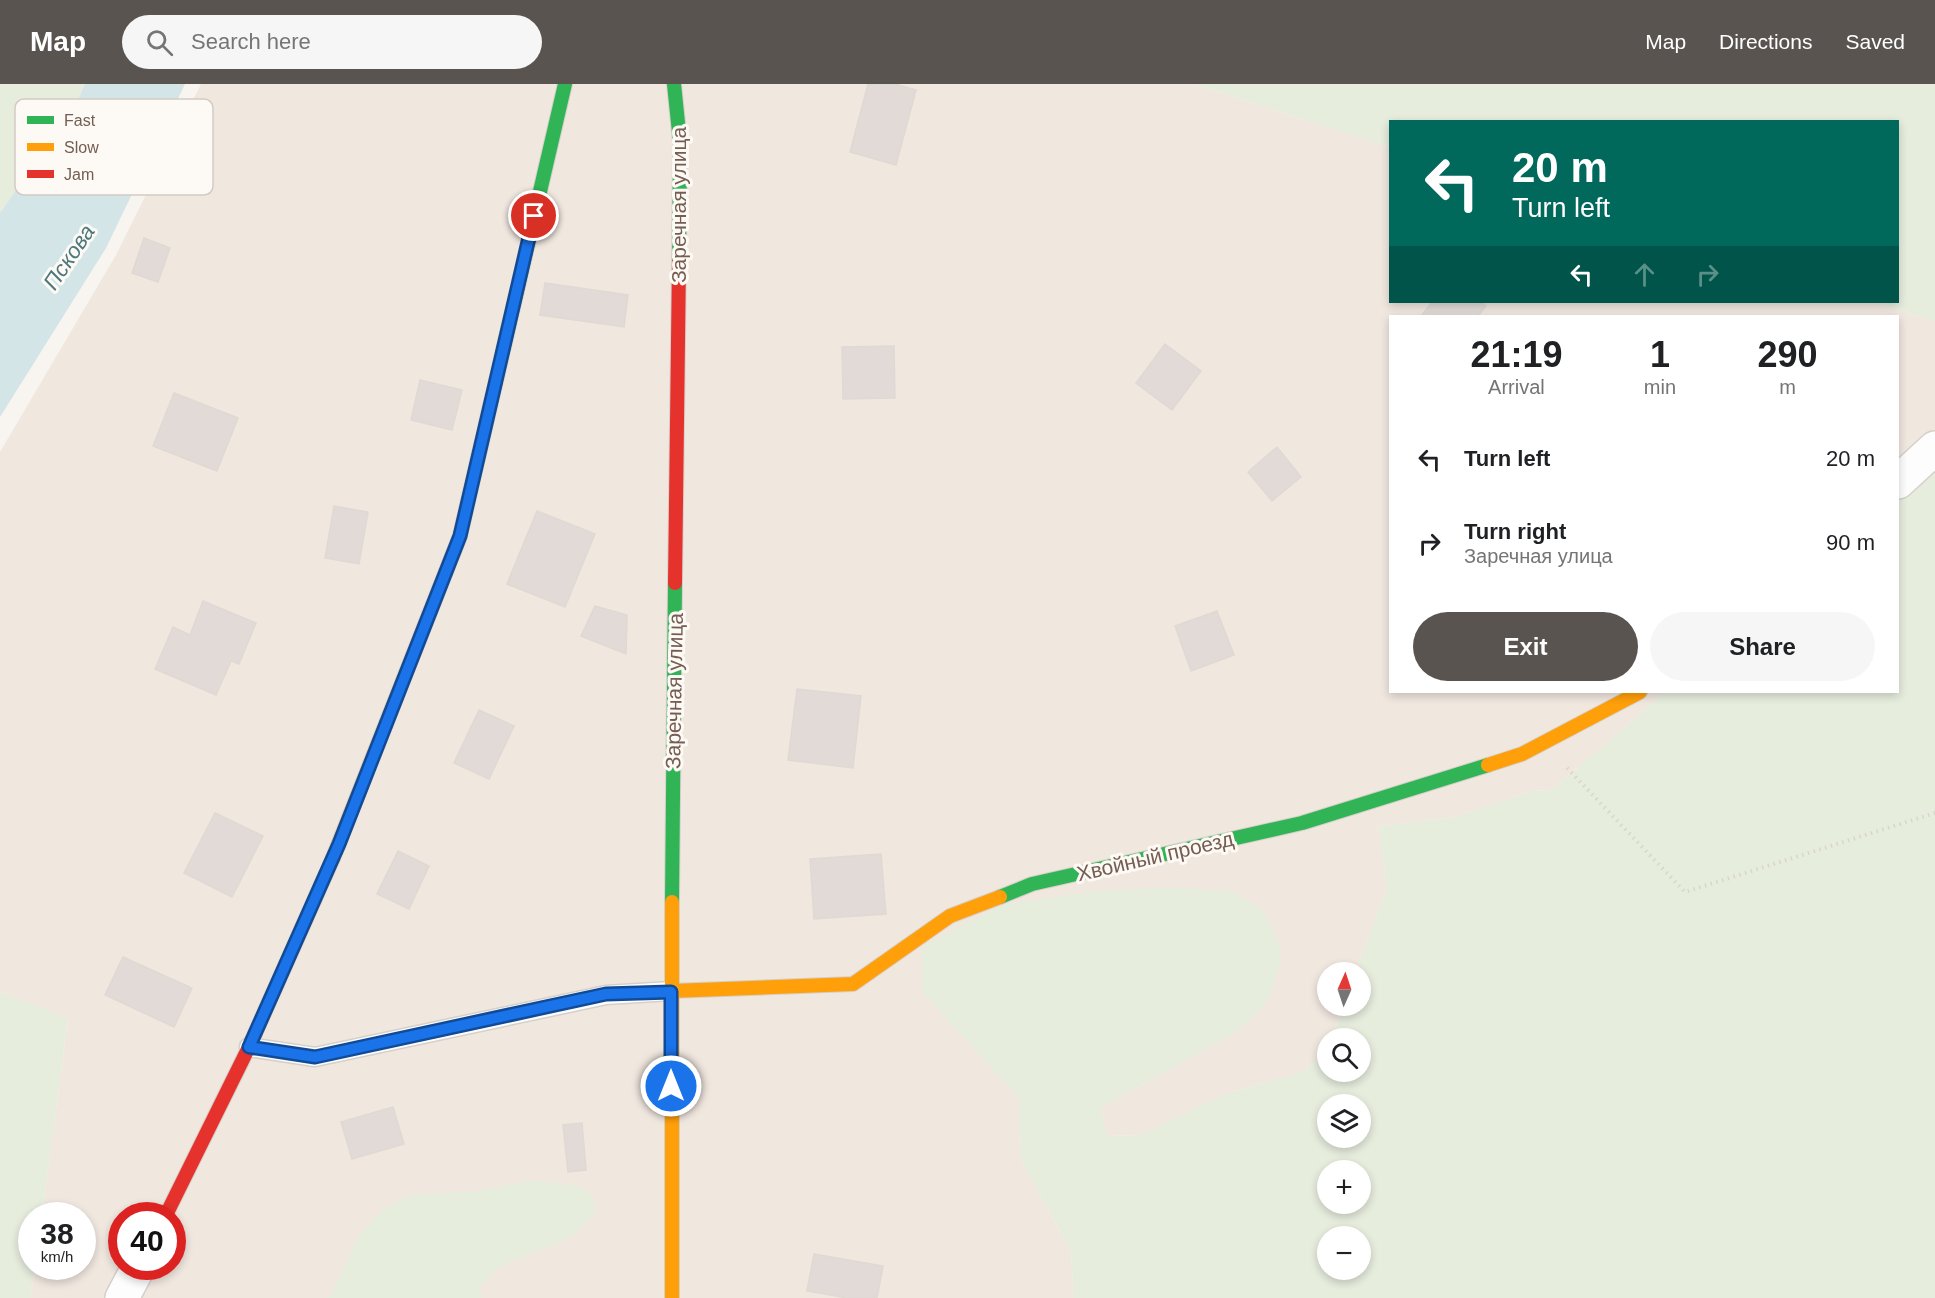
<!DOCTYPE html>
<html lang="en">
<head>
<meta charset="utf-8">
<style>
	body { margin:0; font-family:Arial,sans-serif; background:#f6f6f6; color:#202124; height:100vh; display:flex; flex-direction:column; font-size:22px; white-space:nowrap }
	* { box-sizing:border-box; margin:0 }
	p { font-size:20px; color:#757577 }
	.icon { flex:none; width:33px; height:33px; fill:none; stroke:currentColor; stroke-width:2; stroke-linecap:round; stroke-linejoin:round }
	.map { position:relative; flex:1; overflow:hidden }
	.drawer { position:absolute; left:1389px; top:231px; width:510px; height:378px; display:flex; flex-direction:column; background:#fff; border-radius:0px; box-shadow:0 3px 9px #0003 }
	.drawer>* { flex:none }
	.banner { position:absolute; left:1389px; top:36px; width:510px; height:183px; border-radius:0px; box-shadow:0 3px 9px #0003; background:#00695c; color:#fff; overflow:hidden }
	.needle { width:39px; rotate:3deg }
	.controls { position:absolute; left:1317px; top:878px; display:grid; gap:12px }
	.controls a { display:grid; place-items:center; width:54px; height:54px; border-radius:50%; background:#fff; box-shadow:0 3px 9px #0003; font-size:30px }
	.speed { position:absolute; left:18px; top:1118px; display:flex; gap:12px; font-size:30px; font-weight:700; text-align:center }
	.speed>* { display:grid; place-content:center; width:78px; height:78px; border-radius:50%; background:#fff; box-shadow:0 3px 9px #0003; line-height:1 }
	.speed small { font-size:15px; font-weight:400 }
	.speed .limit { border:9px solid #d22; background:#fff; color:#111 }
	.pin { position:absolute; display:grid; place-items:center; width:51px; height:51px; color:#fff; margin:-26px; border:3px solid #fff; border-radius:50%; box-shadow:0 2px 6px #0007 }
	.me { position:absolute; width:66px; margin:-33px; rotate:0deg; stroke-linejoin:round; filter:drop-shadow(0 0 4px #0008) }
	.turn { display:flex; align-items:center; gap:21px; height:126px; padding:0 24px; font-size:27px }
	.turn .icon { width:78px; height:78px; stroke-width:2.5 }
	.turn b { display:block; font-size:42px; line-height:51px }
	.lanes { display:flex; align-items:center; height:57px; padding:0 24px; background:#0003; justify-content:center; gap:30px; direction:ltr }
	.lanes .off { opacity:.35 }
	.eta { display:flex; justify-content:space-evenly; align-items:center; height:102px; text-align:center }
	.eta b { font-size:36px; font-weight:600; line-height:42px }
	.button { display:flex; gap:12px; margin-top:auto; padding:12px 24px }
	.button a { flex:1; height:69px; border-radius:36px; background:#5a5451; color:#fff; font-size:24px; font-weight:600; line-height:69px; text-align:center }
	.button a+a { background:#f6f6f6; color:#202124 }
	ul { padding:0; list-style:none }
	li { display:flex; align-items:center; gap:18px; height:84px; padding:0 24px }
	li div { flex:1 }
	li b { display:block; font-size:22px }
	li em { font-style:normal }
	header { display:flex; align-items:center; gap:36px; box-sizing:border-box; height:84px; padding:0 30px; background:#5a5451; color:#fff }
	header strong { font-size:28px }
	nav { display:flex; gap:33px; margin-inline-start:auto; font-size:21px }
	.search { width:420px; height:54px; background:#f6f6f6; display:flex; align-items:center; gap:15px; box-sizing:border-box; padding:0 21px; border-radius:33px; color:#757577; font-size:22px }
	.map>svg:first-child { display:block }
</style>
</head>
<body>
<header>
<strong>Map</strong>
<div class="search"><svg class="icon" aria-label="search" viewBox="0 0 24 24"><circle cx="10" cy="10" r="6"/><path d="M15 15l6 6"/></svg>Search here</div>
<nav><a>Map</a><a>Directions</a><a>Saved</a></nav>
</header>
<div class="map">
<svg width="1935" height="1214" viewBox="0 0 1935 1214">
	<rect width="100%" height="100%" fill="#f8f4f0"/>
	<path fill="#f0e7df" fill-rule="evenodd" d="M201 0H1194L1390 63V218H1873L1935 237V350L1898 386V232H1390V608H1665L1552 706 1533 707 1455 733 1378 742 1387 804 1356 888H1328V921H1344L1331 954H1328L1327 966 1303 988 1225 1010 1140 1051 1107 1052 1100 1024 1238 947 1262 924 1270 911 1280 880 922 908 1019 1013 1021 1076 1071 1167 1074 1214H30L35 1182H82V1131H42L68 935 0 908V368L116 171ZM122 1131H172V1182H122Z"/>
	<g fill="#e6eddd" fill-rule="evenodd">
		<path d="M0 0H85L75 22 0 129Z"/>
		<path d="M1194 0H1935V237L1873 218H1898V38H1390V63Z"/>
		<path d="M1935 350V1214H1074L1071 1167 1021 1076 1019 1013 922 908V863L1001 821 1097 807 1163 803 1231 807 1259 824 1269 836 1280 865V880L1270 911 1262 924 1238 947 1100 1024 1107 1052 1140 1051 1225 1010 1303 988 1327 964 1328 987H1360V954H1331L1344 921H1360V888H1356L1387 804 1378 742 1455 733 1533 707 1552 706 1665 608H1898V386ZM1328 1020H1360V1053H1328ZM1328 1086H1360V1119H1328ZM1328 1152H1360V1185H1328Z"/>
		<path d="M0 908 68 934 42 1131H32V1182H35L30 1214H0Z"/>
		<path d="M533 1096 578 1102 591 1110 596 1126C575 1162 537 1163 504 1181 495 1185 487 1196 479 1203L481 1214H327L333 1208 360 1150 382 1126 410 1111 471 1108Z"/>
	</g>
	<path fill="#d3e5e7" d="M85 0H185L106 164 0 333V129L75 22Z"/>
	<g fill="#e1dad6" stroke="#e0d8d3" stroke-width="1.5">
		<path d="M868 0H895L916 6 896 81 850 68Z"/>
		<path d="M144 154 170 164 158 198 132 189Z"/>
		<path d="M545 199 628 211 624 243 540 231Z"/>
		<path d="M1432 218H1480L1486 222 1478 232H1421Z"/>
		<path d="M1165 260 1201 287 1172 326 1136 299Z"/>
		<path d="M894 262 895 314 843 315 842 263Z"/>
		<path d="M420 296 462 306 452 346 411 336Z"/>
		<path d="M174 309 238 334 217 387 153 362Z"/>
		<path d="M1277 363 1301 393 1272 417 1248 388Z"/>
		<path d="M334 422 368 428 359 480 325 474Z"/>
		<path d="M537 427 595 450 565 523 507 500Z"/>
		<path d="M203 517 256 539 239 580 231 577 216 611 155 585 173 543 190 551Z"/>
		<path d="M595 522 627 531 626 570 581 552Z"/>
		<path d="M1217 527 1234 571 1191 587 1175 542Z"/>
		<path d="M797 605 861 612 853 684 788 676Z"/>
		<path d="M479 626 514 642 489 695 454 679Z"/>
		<path d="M215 729 263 752 232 813 184 789Z"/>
		<path d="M398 767 429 782 409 825 377 810Z"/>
		<path d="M881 770 886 830 814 835 810 775Z"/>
		<path d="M123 873 192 904 174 943 105 911Z"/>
		<path d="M393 1023 404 1060 352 1075 341 1038Z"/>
		<path d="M582 1039 586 1086 568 1088 563 1041Z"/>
		<path d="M814 1170 883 1182 877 1214H847L807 1207Z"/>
	</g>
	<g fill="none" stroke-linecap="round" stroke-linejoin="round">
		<g stroke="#d5d0cb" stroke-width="21">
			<path id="lane" d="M249 963 315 973 606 911 671 907"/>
		</g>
		<g stroke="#d5d0cb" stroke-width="36">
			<g id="street">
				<path d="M1898 398 1935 364"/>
				<path d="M122 1214 139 1182"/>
			</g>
		</g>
		<g stroke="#d6d0cb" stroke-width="16">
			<g id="fast">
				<path d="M674 0 680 58 679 178"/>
				<path d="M468 417 565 0"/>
				<path d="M1000 813 1032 800 1302 739 1488 681"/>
				<path d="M672 818 675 499"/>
			</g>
		</g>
		<g stroke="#d6d0cb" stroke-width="16">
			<g id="slow">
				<path d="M1488 681 1522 670 1640 608"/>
				<path d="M333 774 460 452 468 417"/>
				<path d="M672 818V1214"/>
				<path d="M671 907 853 900 950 832 1000 813"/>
			</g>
		</g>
		<g stroke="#d6d0cb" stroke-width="16">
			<g id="jam">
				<path d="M675 499 679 178"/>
				<path d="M166 1131 249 963 333 774"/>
			</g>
		</g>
		<path stroke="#dad4d0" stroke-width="4" stroke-dasharray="1.5 4.5" stroke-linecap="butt" d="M1567 684 1685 808 1935 729"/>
		<use href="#lane" stroke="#fefdfd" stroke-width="18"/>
		<use href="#street" stroke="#fefdfd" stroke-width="33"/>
		<use href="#fast" stroke="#30b455" stroke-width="14"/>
		<use href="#slow" stroke="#ff9f0a" stroke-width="14"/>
		<use href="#jam" stroke="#e5322d" stroke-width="14"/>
	</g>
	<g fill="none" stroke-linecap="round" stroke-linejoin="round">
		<g stroke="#114b97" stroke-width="15">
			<path id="route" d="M534 132 460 452 339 760 249 963 315 973 606 910 671 908V1002"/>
		</g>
		<use href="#route" stroke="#1a73e8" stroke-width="10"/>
	</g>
	<g text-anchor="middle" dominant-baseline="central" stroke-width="6" stroke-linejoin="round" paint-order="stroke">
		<g font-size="21" fill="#745d52" stroke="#fdf9f4">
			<text transform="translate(678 121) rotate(-90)">Заречная улица</text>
			<text transform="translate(674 607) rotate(-89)">Заречная улица</text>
			<text transform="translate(1155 772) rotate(-13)">Хвойный проезд</text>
		</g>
		<g font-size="22" font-style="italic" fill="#4b777d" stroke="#fdf9f4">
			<text transform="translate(69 173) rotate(-56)">Пскова</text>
		</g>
	</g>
	<rect x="15" y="15" width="198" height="96" rx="9" fill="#fdf9f4" stroke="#d4cac3" stroke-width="1.5"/>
	<rect x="27" y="32" width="27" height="8" fill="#30b455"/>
	<rect x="27" y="59" width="27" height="8" fill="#ff9f0a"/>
	<rect x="27" y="86" width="27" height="8" fill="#e5322d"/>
	<g font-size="16" fill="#745d52">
		<text x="64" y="42">Fast</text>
		<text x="64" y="69">Slow</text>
		<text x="64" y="96">Jam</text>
	</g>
</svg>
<div class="controls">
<a><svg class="needle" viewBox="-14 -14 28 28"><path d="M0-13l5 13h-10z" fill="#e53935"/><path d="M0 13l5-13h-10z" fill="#757577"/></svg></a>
<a><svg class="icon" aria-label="search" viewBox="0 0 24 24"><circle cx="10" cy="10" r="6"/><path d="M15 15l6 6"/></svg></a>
<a><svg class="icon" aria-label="layers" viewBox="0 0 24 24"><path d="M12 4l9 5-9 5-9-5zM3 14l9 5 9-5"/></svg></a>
<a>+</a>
<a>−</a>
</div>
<div class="speed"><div>38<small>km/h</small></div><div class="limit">40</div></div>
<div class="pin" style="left:534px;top:132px;background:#d93025"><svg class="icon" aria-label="arrive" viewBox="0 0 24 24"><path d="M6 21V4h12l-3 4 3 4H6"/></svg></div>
<svg class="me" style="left:671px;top:1002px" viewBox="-20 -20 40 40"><circle r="17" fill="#1a73e8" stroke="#fff" stroke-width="3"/><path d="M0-11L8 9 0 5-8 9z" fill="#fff"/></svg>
<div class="banner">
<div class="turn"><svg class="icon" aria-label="left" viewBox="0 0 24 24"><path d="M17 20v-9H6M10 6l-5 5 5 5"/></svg><div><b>20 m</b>Turn left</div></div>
<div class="lanes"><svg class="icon" aria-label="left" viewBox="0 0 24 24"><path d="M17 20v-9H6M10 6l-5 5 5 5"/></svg><svg class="icon off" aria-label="ahead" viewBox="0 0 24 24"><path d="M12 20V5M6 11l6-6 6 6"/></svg><svg class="icon off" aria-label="right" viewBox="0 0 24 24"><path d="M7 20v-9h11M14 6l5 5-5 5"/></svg></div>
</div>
<section class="drawer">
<div class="eta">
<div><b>21:19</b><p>Arrival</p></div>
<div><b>1</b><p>min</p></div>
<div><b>290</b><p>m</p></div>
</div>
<ul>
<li><svg class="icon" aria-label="left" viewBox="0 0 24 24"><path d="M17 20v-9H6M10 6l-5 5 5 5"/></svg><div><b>Turn left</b></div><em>20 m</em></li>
<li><svg class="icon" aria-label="right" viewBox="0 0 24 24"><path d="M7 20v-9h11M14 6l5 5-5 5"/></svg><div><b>Turn right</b><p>Заречная улица</p></div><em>90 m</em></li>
</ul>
<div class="button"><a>Exit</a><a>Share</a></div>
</section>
</div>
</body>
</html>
